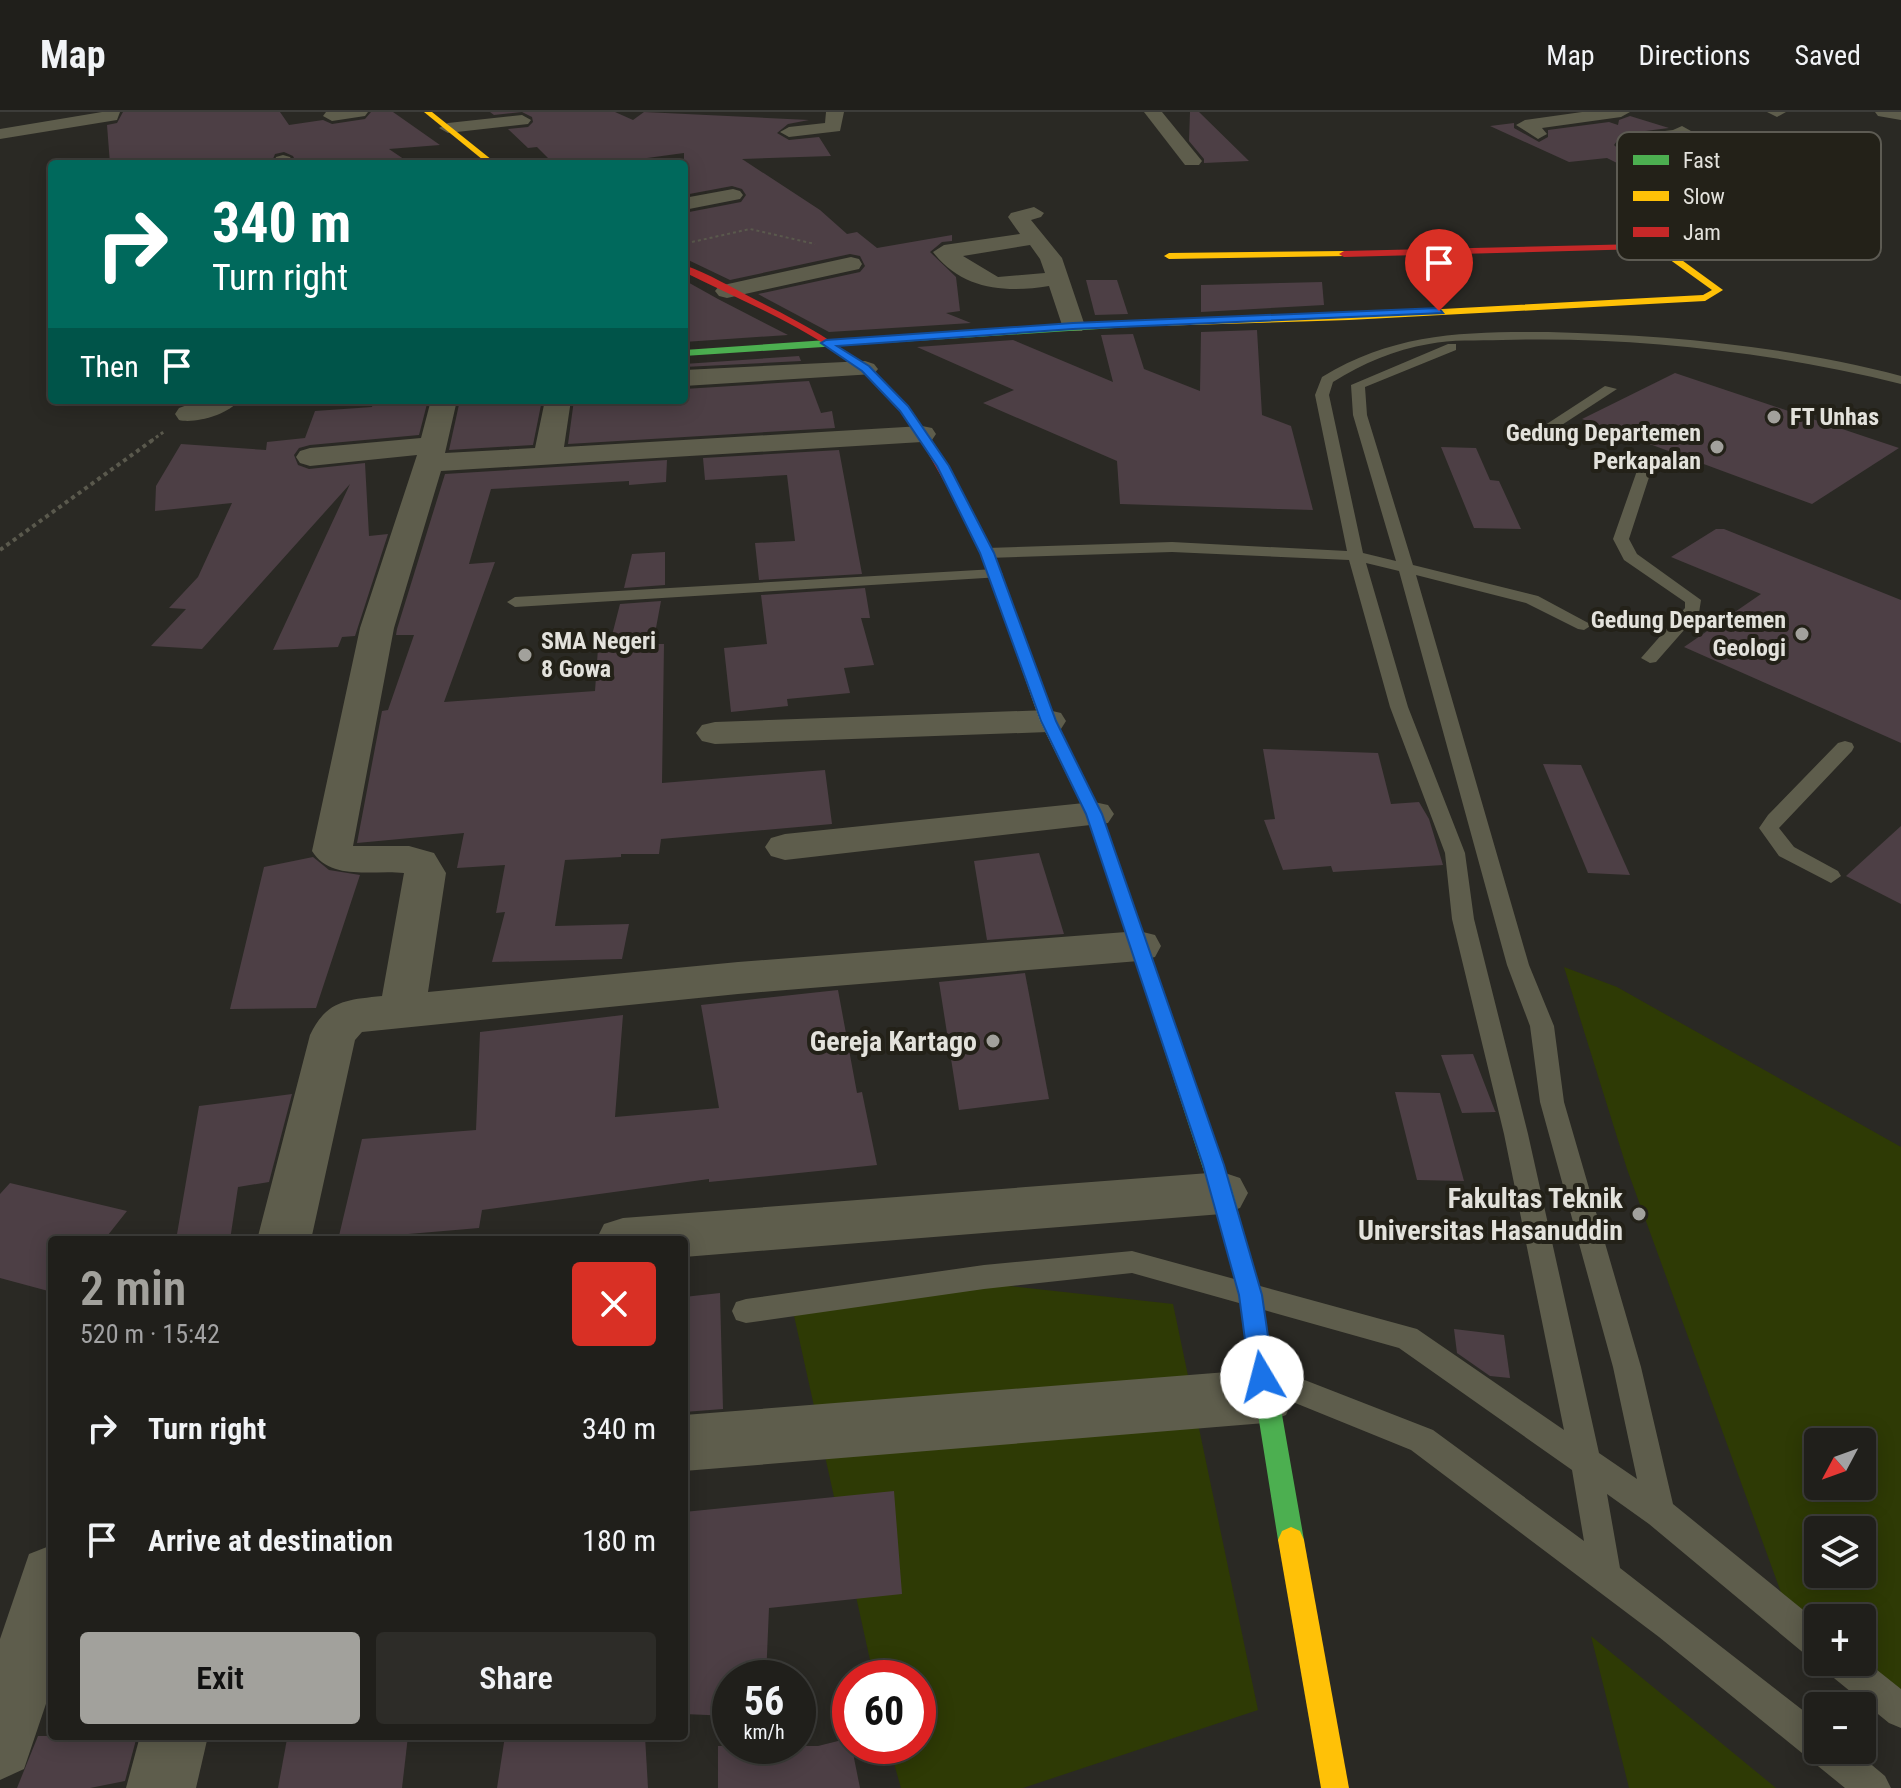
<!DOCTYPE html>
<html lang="en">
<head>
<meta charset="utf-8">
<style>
	body { margin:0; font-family:"Roboto Condensed",sans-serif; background:#2d2c28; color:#f1f3f6; height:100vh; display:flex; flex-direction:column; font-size:30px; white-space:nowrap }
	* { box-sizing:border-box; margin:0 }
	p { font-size:26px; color:#a2a2a3 }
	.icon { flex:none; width:44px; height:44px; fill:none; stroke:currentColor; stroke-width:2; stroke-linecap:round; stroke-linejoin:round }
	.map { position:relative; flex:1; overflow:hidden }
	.details { position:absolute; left:48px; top:1124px; width:640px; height:504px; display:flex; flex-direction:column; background:#201f1b; border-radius:8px; box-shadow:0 4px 20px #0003,0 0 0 2px #3d3d3a }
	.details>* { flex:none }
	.hud { position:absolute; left:48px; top:48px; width:640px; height:244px; border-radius:8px; box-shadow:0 4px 20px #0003,0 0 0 2px #3d3d3a; background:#00695c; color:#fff; overflow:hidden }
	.needle { width:52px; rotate:229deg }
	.fabs { position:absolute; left:1804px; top:1316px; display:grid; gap:16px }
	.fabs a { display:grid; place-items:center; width:72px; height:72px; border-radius:8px; background:#201f1b; box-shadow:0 4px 20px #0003,0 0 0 2px #3d3d3a; font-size:40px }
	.speed { position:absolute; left:712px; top:1548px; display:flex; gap:16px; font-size:40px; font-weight:700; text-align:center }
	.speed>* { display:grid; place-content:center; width:104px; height:104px; border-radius:50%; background:#201f1b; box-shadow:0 4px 20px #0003,0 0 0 2px #3d3d3a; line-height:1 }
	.speed small { font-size:20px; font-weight:400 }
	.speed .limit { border:12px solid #d22; background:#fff; color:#111 }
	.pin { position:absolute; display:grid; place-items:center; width:68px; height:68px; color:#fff; margin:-82px -34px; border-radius:50% 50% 50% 0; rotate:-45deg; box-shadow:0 0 8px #0007 }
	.pin .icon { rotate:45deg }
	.me { position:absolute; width:88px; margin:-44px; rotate:352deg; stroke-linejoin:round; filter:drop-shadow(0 0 6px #0008) }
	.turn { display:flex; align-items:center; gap:28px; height:168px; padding:0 32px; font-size:36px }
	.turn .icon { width:104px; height:104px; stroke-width:2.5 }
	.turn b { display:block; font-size:56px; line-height:68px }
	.then { display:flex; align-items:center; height:76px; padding:0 32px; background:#0003; gap:16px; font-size:30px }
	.round { display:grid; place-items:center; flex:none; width:84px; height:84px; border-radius:8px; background:#2d2c28 }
	.summary { display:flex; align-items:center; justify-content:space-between; height:136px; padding:0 32px }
	h1 { font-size:48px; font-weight:600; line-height:60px; color:#a2a19c }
	.button { display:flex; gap:16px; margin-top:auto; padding:16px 32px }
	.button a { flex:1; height:92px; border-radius:8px; background:#a2a19c; color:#111; font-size:32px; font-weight:600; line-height:92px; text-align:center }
	.button a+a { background:#2d2c28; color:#f1f3f6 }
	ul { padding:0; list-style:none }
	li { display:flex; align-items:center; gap:24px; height:112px; padding:0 32px }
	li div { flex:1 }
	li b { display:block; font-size:30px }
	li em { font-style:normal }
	header { display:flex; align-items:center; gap:48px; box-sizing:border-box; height:112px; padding:0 40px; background:#201f1b; border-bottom:2px solid #3d3d3a }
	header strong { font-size:38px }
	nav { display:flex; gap:44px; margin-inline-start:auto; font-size:28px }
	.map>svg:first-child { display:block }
</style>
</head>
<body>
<header>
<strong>Map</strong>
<nav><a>Map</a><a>Directions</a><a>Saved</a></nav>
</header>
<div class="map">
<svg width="1901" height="1676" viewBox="0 0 1901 1676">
	<rect width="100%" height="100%" fill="#2a2924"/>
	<g fill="#2e3a05" fill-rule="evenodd">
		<path d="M1564 855 1617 875 1901 1035V1594L1862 1550V1506H1818V1529L1791 1508 1627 1057ZM1818 1330H1862V1374H1818ZM1818 1418H1862V1462H1818Z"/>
		<path d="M982 1171 1173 1192 1258 1598 1023 1676H901L889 1634H918V1566H874L789 1181Z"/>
		<path d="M1591 1524 1776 1676H1629Z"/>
	</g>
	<g fill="#4d3f45">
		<path d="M123 0H280L289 13 323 8 332 12 365 7 371 0H393L440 33 389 37 411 52H297L293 44 284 40 275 42 271 52H110L107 13 117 11Z"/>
		<path d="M490 0H615L633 8 644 0 809 8 788 12 777 21 789 28 819 25 831 44 742 47 820 98 847 122 857 120 877 136 952 123V129L942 130 930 140 956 165 960 199 946 201 971 211 829 220 758 182 860 160 865 154 860 144 850 142 730 168 684 146V101L741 90 746 83 742 77 732 74 684 83V41L603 52H554L537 35 528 36 508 17 528 15 533 10 532 5 522 0 494 3Z"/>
		<path d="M1190 0H1199L1249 49 1204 51V47L1189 29Z"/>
		<path d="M1630 4 1669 16 1622 22 1614 33 1624 42 1637 36 1690 29 1693 23 1726 33 1621 53 1607 46 1569 50 1490 14 1514 11V16L1539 30 1548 25V18L1609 10 1618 13 1619 8Z"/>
		<path d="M684 168 718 187 788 223 684 230Z"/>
		<path d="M1086 168H1117L1128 202 1095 203Z"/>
		<path d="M1322 170 1324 193 1201 200V173Z"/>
		<path d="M1257 218 1262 303 1291 314 1313 398 1120 392 1117 349 983 291 1014 278 917 235 1013 228 1113 270 1101 223 1133 222 1144 257 1200 279 1201 220Z"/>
		<path d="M799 244 801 249 684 255V252Z"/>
		<path d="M1675 261 1899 336 1812 392 1582 307Z"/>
		<path d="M809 269 821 301 832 299 835 316 568 332 574 288H684V277Z"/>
		<path d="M374 288H428L419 323 310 333 299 336 294 343 298 353 309 357 365 351 369 424 388 422 355 524 342 525 338 535 273 538 350 372 202 537 151 534 186 497 169 496 198 465 232 391 155 399 156 374 181 332 266 338 267 330 305 326 315 299 372 295Z"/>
		<path d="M460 288H542L533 333 449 338Z"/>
		<path d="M1441 335 1476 336 1490 368 1499 369 1521 417 1474 416Z"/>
		<path d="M839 338 862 462 759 468 755 431 795 429 787 363 705 368 703 346Z"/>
		<path d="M667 348 666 370 629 373V369L491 377 469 452 495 450 444 590 595 579 598 536 609 535 620 492 661 489 653 532H664L662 671 825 658 832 712 661 727 659 742H621V745L565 748 555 814 629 812 622 847 492 850 505 800 496 801 505 753 457 756 464 721 357 731 382 599 388 598 414 523H396L397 517 445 362Z"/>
		<path d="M1716 417H1724L1901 488V631L1684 535 1761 482 1671 445Z"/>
		<path d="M665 440V473L624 476 632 442Z"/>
		<path d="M865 476 870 506H861L874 553 844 556 850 581 787 587 788 594 731 600 724 536 767 532 761 483Z"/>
		<path d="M1263 637 1378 641 1391 692 1419 690 1429 707 1443 753 1333 760 1331 754 1283 758 1264 708 1275 707Z"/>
		<path d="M1543 652 1581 653 1630 763 1588 761Z"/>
		<path d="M1901 714V792L1846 764Z"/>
		<path d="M1039 741 1064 822 987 828 974 749Z"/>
		<path d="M313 745 329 758 360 763 316 896 230 897 264 755Z"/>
		<path d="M1025 861 1049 987 959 998 939 870Z"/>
		<path d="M838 878 857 981 862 980 877 1053 709 1070V1067L482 1098 479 1116 338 1128 362 1027 476 1018 480 920 623 903 615 1005 719 996 701 893Z"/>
		<path d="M1473 942 1495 999 1496 1000 1462 1001 1441 943Z"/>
		<path d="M1395 980 1440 981 1464 1069 1417 1068Z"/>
		<path d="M292 982 269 1070 238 1075 230 1128H176L199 994Z"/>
		<path d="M10 1071 127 1099 104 1128H52V1180L0 1166V1082Z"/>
		<path d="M720 1181 723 1297 684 1300V1185Z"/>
		<path d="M1454 1217 1504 1223 1510 1266 1490 1264 1457 1241Z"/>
		<path d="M894 1379 902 1482 769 1496 766 1566H730V1604L684 1602V1400Z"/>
		<path d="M38 1624H137L125 1669 90 1676H17Z"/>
		<path d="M309 1624H408L402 1676H278L287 1627Z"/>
		<path d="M505 1624H645L648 1676H497Z"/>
		<path d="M850 1626 860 1676H718V1634H818Z"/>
	</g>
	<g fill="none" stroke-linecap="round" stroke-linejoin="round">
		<path stroke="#5a594d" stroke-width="2" stroke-dasharray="3 3" stroke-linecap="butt" d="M692 130 750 117 815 132"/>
		<path stroke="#5a594d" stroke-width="3" stroke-dasharray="3 3" stroke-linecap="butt" d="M151 329 165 319"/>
		<path stroke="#5a594d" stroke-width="4" stroke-dasharray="4 4" stroke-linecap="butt" d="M0 438 154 327"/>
		<g fill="#5e5d4c" fill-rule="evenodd">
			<path d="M1549 220C1666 223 1788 234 1901 264V272C1776 240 1630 224 1502 228 1477 229 1452 227 1429 232 1394 238 1363 251 1333 270L1329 283 1363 441 1396 449 1353 303 1351 273 1448 232H1456V238L1365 275 1367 303 1413 453 1538 484 1592 513 1584 518 1578 517 1526 491 1416 463 1529 853 1554 914 1564 990 1641 1255 1673 1392 1818 1510V1547L1806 1543 1649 1412 1607 1382 1620 1456 1818 1610V1638H1854L1885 1664 1891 1676H1845L1659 1525 1411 1338 1256 1275 1252 1266 1256 1257 1266 1253 1433 1318 1584 1429 1572 1358 1399 1236 1132 1161 984 1177 746 1211 736 1208 732 1199 736 1190 746 1187 984 1153 1132 1139 1417 1217 1564 1318 1504 1022 1452 807 1445 741 1390 595 1349 448 1172 440 987 446 979 441 987 436 1172 430 1347 439 1315 283 1322 265C1396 220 1465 220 1549 220ZM1366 451 1399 459 1507 853 1530 914 1540 990 1613 1255 1637 1367 1599 1341 1528 1022 1474 807 1465 741 1408 595Z"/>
			<path d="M1605 274 1617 277 1551 320 1539 317Z"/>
			<path d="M1646 349 1653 353 1629 427 1637 442 1701 488 1699 501 1656 550 1650 551 1641 546 1685 496V490L1624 448 1613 427 1639 353Z"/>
			<path d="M995 457 1003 462 1001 465 515 495 507 490 515 485Z"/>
			<path d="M1845 629 1852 631 1854 635 1852 639 1779 716 1794 735 1838 759 1841 764 1831 771 1779 744 1759 716 1768 703 1838 631Z"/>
			<path d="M1862 1546 1901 1577V1616L1889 1611 1829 1562 1824 1550H1862Z"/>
		</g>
		<g fill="#5e5d4c" fill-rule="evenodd">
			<path d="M102 0H120L117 8 0 27V17Z"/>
			<path d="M326 0H368L365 4 332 9 323 4Z"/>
			<path d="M826 0H844L840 19 789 25 780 20 789 15 825 11Z"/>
			<path d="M1144 0H1162L1202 49 1199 53H1185Z"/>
			<path d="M1582 0H1630L1621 5 1542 16 1547 22 1538 27 1516 13 1525 8Z"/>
			<path d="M1767 0H1786L1777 5Z"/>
			<path d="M1875 0H1901V8L1878 4Z"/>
			<path d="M522 3 531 8 528 12 448 21 439 16 448 11Z"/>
			<path d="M1682 14 1691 19 1690 26 1636 33 1626 39 1617 33 1624 24 1673 18Z"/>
			<path d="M283 43 290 45 294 52H274L276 45Z"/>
			<path d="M733 77 740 79 743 83 740 87 684 98V86Z"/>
			<path d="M1034 95 1044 101 1041 105 1031 108 1062 146 1085 214 1082 219H1064L1049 174C1006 181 962 178 933 140L944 133 1020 122 1008 105 1011 101ZM1030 133 1040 147 1045 161 998 165 963 144Z"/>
			<path d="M851 145 859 147 862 152 859 157 727 186 719 184 715 179 719 174Z"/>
			<path d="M865 249 874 252 878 257 874 262 684 274V258Z"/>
			<path d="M201 288H239C230 302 195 312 179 308L175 302 179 296Z"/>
			<path d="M431 288H457L445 341 535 336 545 288H571L564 335 922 314 932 316 936 322 932 328 922 330 441 359 394 516 353 734H409L434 741 446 761 428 880 738 850 1139 819 1155 823 1161 834 1155 845 1139 849 738 882 362 920 355 928 311 1128H257L310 923C327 888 346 888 382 884L404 761C374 757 331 770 312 739L360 516 417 343 310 354 300 351 296 345 300 339 310 336 421 326Z"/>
			<path d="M1048 598 1061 601 1066 609 1061 617 1048 620 715 632 702 629 696 621 702 613 715 610Z"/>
			<path d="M1094 690 1108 693 1114 702 1108 711 785 748 771 744 765 735 771 726 785 722Z"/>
			<path d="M1222 1060 1240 1066 1248 1081 1240 1096 1222 1102 684 1145V1128H596L604 1112 623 1106Z"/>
			<path d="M1265 1257 1286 1265 1294 1284 1286 1303 1265 1311 684 1359V1303Z"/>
			<path d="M52 1433V1574L24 1657 0 1668V1527L29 1442Z"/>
			<path d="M140 1624H208L196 1676H126Z"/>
		</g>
		<g fill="#4caf50" fill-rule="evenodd">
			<path d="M1156 208 1161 211 1160 213 684 244V238L1073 211Z"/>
			<path d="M1140 831 1149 837 1233 1081 1261 1183 1304 1428 1300 1437 1291 1441 1282 1437 1278 1428 1239 1183 1211 1081 1131 837Z"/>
		</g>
		<g fill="#ffc107" fill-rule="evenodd">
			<path d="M424 0H432L497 52H488Z"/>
			<path d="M1640 132 1668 138 1723 178 1705 189 1349 208 1156 214 1151 211 1156 208 1349 202 1703 183 1712 178 1662 142 1637 137Z"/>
			<path d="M1344 139 1347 144 1169 147 1164 144 1169 141Z"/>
			<path d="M953 379 963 382 993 441 1056 609 1102 702 1149 837 1146 841H1134L1131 837 1086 702 1040 609 981 441 951 382Z"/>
			<path d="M1291 1415 1300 1419 1304 1428 1349 1676H1321L1278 1428 1282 1419Z"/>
		</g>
		<g fill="#c62828" fill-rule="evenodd">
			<path d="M1640 132 1643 137 1344 145 1339 142 1344 139Z"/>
			<path d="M684 153C709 162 733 176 756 188 861 240 908 277 963 382L961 385H953C933 351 916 316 891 287 838 227 754 195 684 160Z"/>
		</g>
	</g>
	<path fill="#1a73e8" stroke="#114b97" stroke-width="2" d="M1439 196 1443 201 1073 217 837 234 869 254 908 294 949 354 994 441 1056 609 1102 702 1224 1053 1262 1183 1274 1265 1270 1272 1262 1275 1253 1272 1250 1265 1239 1183 1203 1053 1086 702 1041 609 980 441 937 354 900 299 862 259 821 231 826 228 1073 211Z"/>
	<g fill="#a2a19c" stroke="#232118" stroke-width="3">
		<circle cx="1774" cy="305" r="8"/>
		<circle cx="1717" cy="335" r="8"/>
		<circle cx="1802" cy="522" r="8"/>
		<circle cx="525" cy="543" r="8"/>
		<circle cx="993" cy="929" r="8"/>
		<circle cx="1639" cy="1102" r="8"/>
	</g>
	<g text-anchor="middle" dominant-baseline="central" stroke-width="8" stroke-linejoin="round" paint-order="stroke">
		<g font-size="24" font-weight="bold" fill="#e3e2dc" stroke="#232118" text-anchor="start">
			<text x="1790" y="305">FT Unhas</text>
			<text x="1701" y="321" text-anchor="end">Gedung Departemen<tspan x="1701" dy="28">Perkapalan</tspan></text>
			<text x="1786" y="508" text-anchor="end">Gedung Departemen<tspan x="1786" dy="28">Geologi</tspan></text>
			<text x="541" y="529">SMA Negeri<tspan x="541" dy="28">8 Gowa</tspan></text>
		</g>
		<g font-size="28" font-weight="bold" fill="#e3e2dc" stroke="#232118" text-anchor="end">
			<text x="977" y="929">Gereja Kartago</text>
			<text x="1623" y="1086">Fakultas Teknik<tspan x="1623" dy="32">Universitas Hasanuddin</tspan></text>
		</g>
	</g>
	<rect x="1617" y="20" width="264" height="128" rx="12" fill="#232118" stroke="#5d5b53" stroke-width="2"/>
	<rect x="1633" y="43" width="36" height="10" fill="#4caf50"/>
	<rect x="1633" y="79" width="36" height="10" fill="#ffc107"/>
	<rect x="1633" y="115" width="36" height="10" fill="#c62828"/>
	<g font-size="22" fill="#e3e2dc">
		<text x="1683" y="56">Fast</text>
		<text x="1683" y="92">Slow</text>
		<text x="1683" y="128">Jam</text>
	</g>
</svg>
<div class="fabs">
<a><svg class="needle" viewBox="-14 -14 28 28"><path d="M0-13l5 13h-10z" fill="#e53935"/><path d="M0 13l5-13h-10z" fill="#a2a2a3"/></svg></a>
<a><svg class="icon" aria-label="layers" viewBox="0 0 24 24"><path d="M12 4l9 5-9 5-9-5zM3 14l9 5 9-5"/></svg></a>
<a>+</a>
<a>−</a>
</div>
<div class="speed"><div>56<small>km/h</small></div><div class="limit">60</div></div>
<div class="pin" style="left:1439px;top:199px;background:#d93025"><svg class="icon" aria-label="arrive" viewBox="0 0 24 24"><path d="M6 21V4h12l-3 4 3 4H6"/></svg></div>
<svg class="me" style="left:1262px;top:1265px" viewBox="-20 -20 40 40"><circle r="19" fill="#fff"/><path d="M0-13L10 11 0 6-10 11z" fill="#1a73e8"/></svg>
<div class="hud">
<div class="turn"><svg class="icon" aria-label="right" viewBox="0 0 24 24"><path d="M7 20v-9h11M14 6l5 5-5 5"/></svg><div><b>340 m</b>Turn right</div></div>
<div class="then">Then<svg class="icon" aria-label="arrive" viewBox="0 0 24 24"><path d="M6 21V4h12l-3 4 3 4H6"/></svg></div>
</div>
<section class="details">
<div class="summary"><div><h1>2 min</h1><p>520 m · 15:42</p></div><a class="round" style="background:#d93025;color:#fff"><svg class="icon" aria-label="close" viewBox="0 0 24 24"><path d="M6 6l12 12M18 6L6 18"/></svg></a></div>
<ul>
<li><svg class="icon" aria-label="right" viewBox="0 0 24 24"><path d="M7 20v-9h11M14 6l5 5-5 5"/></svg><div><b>Turn right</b></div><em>340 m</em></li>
<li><svg class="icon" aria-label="arrive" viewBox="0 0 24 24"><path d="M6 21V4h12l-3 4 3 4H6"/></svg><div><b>Arrive at destination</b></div><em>180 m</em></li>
</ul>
<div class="button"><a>Exit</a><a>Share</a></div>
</section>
</div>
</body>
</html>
